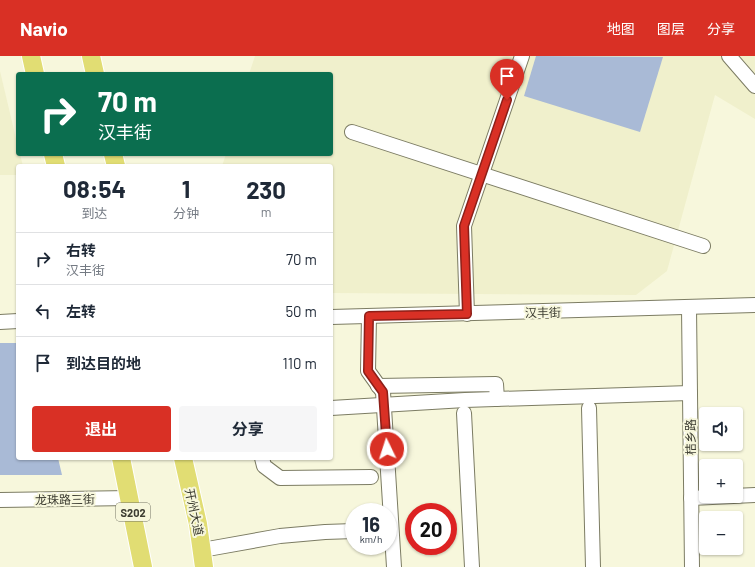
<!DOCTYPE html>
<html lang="zh">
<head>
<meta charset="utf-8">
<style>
	body { margin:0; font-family:Barlow,"Noto Sans SC",sans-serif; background:#f6f6f7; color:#1f2937; height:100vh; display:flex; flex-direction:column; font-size:15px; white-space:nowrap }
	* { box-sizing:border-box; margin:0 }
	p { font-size:13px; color:#747a83 }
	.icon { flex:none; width:22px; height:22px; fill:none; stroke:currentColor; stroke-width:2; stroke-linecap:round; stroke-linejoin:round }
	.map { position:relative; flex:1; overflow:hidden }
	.details { position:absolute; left:16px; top:108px; width:317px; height:296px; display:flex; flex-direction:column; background:#fff; border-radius:4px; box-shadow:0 1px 3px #0004 }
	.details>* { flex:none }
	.hud { position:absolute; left:16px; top:16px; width:317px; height:84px; border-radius:4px; box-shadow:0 1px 3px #0004; background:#0b6e4f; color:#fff; overflow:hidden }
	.fabs { position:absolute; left:699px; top:351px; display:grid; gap:8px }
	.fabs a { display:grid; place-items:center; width:44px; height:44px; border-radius:4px; background:#fff; box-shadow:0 1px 3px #0004; font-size:20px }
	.speed { position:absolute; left:345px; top:447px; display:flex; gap:8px; font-size:20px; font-weight:700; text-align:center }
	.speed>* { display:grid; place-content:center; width:52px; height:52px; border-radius:50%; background:#fff; box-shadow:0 1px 3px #0004; line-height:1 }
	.speed small { font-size:10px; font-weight:400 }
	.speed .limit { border:6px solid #d22; background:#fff; color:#111 }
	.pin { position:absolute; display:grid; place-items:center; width:34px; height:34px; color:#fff; margin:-41px -17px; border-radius:50% 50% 50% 0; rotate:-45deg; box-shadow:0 0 4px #0007 }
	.pin .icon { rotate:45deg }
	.me { position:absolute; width:44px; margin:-22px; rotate:356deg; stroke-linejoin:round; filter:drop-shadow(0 0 3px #0008) }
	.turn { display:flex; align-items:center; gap:14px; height:84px; padding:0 16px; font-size:18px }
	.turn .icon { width:52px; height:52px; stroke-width:2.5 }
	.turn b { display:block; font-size:28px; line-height:34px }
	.eta { display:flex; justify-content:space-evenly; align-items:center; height:68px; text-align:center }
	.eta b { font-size:24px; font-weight:700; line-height:28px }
	.button { display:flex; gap:8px; margin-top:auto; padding:8px 16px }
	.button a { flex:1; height:46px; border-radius:4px; background:#d93025; color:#fff; font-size:16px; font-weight:700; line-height:46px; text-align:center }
	.button a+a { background:#f6f6f7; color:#1f2937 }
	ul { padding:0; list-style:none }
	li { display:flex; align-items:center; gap:12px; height:52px; padding:0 16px; border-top:1px solid #e0e1e3 }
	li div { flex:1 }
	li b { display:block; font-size:15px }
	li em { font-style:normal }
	header { display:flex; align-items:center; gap:24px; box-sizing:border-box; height:56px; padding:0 20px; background:#d93025; color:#fff }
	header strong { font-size:19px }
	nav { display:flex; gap:22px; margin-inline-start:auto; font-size:14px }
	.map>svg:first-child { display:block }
</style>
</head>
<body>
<header>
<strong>Navio</strong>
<nav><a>地图</a><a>图层</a><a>分享</a></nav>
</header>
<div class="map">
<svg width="755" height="511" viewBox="0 0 755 511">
	<rect width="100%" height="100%" fill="#f7f7dc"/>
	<g fill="#f0f0cc">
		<path d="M255 0H755V63L715 39 667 215 636 239 331 237V110H222L226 98H331V18H249Z"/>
		<path d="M0 15 18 91V98H20L23 110H18V119H0Z"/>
	</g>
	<g fill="#a9bad6">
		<path d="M536 0 663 1 640 76 524 40Z"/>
		<path d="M0 287H18V402H58L62 419H0Z"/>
	</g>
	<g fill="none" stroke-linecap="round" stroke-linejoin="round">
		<g stroke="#7c7c63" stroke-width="16">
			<g id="minor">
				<path d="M729 0 755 30"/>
				<path d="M352 76 703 190"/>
				<path d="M689 252 692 511"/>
				<path d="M467 258 464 170 522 0"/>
				<path d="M369 260 368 315 383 336 394 511"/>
				<path d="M331 261 755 249"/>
				<path d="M0 266 18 265"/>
				<path d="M378 330 496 328 497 343"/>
				<path d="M331 352 465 344 690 337"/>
				<path d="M589 352 593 511"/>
				<path d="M464 357 472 511"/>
				<path d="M262 402 264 410 280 422 371 421"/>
				<path d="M691 442 755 439"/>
				<path d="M0 444 130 442"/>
				<path d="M202 494 280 480 325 476 354 475"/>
			</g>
		</g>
		<g stroke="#fff" stroke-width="20">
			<g id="major">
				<path d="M31 0 35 18"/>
				<path d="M91 0 95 18"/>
				<path d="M53 98 56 110"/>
				<path d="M113 98 116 110"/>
				<path d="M121 402 143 511"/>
				<path d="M183 402 198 468 204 511"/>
			</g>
		</g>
		<use href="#minor" stroke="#fff" stroke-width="14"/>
		<use href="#major" stroke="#e1dd73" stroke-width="18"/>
	</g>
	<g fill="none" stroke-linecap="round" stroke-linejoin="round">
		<g stroke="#8d1f18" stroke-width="10">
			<path id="route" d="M387 393 383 336 368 315 369 260 467 258 464 170 507 44"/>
		</g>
		<use href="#route" stroke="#d93025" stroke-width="7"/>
	</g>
	<g text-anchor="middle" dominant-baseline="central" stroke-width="4" stroke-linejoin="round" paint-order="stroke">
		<rect fill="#f7f7dc" stroke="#757565" stroke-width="1" x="116" y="447" width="34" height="18" rx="3"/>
		<g font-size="11" font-weight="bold" fill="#3d3d32">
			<text x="133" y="456">S202</text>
		</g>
		<g font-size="12" fill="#3d3d32" stroke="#f7f7dc">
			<text transform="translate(543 256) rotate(-1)">汉丰街</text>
			<text transform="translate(690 381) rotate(-90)">桔乡路</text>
			<text transform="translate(65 443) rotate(-1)">龙珠路三街</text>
			<text transform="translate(195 456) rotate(78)">开州大道</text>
		</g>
	</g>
</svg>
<div class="fabs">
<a><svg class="icon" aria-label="sound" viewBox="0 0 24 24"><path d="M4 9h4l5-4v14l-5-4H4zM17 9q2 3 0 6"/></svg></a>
<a>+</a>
<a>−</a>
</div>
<div class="speed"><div>16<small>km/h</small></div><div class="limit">20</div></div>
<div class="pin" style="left:507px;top:44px;background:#d93025"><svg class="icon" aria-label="arrive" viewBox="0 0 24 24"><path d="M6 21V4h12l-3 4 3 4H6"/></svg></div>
<svg class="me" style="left:387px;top:393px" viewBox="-20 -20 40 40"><circle r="17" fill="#d93025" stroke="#fff" stroke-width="3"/><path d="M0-11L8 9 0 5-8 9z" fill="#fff"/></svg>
<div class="hud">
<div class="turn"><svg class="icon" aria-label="right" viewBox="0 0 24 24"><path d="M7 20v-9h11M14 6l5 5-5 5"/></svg><div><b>70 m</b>汉丰街</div></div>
</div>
<section class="details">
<div class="eta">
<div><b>08:54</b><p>到达</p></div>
<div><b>1</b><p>分钟</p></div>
<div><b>230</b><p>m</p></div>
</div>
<ul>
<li><svg class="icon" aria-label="right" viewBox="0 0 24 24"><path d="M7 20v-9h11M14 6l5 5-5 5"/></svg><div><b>右转</b><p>汉丰街</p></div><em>70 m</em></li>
<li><svg class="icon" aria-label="left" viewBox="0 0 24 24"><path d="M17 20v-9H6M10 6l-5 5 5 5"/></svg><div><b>左转</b></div><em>50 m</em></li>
<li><svg class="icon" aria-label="arrive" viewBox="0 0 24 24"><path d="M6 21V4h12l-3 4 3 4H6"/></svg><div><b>到达目的地</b></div><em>110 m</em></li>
</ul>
<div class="button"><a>退出</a><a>分享</a></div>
</section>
</div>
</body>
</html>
